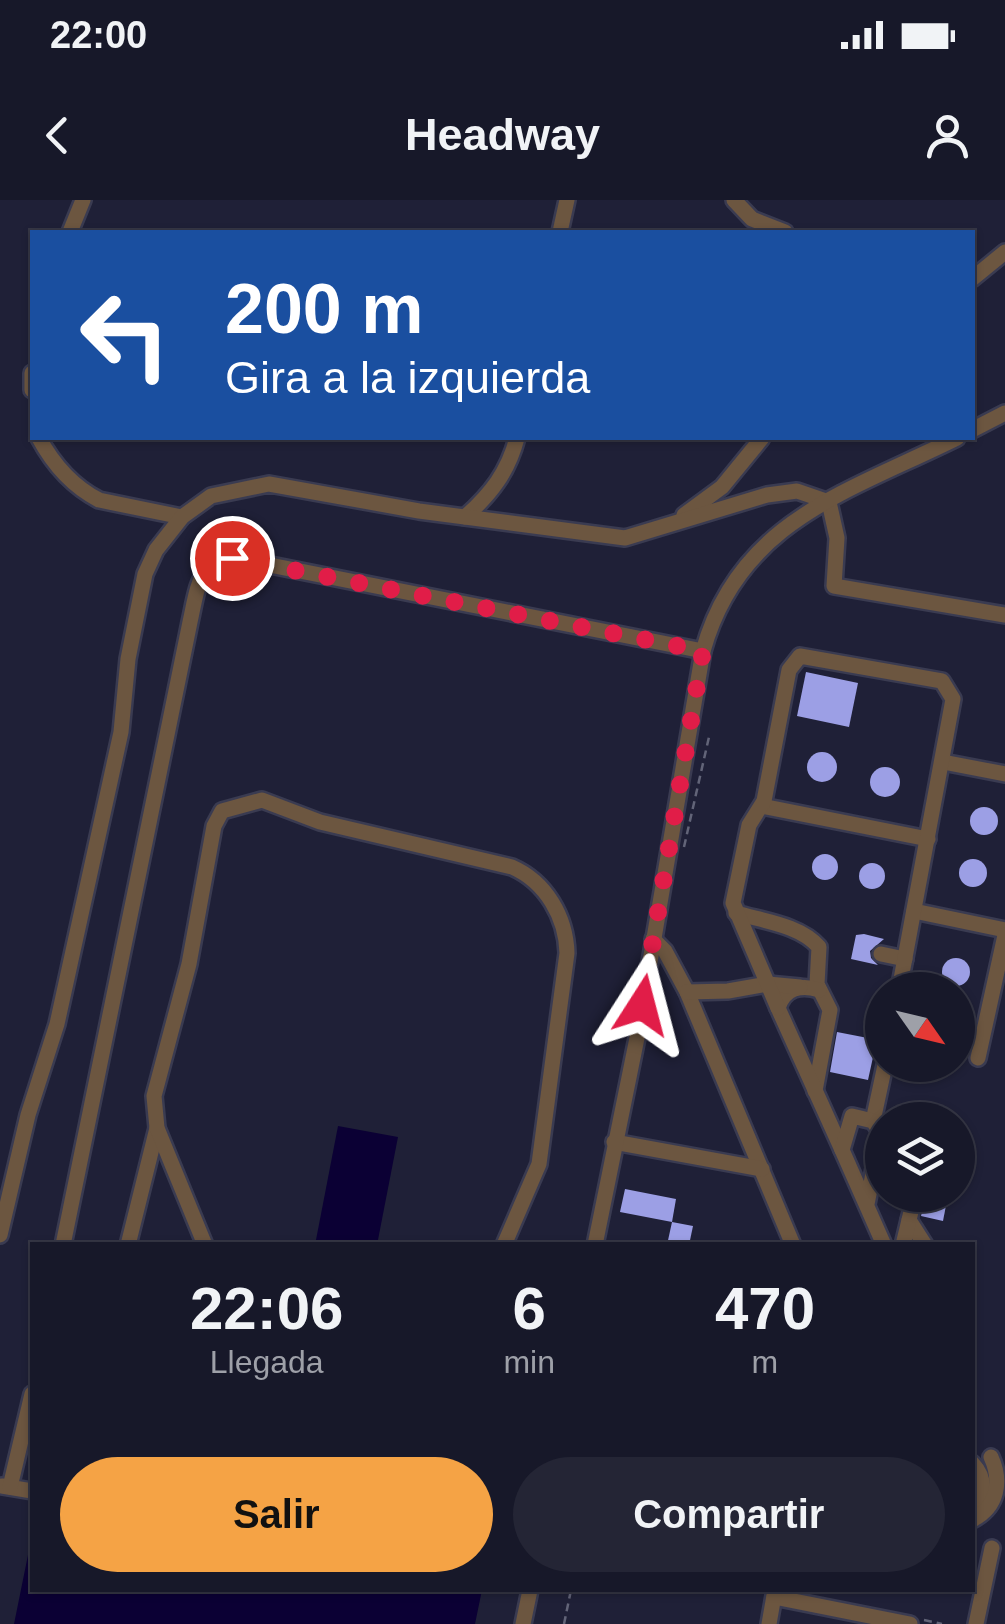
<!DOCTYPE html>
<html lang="es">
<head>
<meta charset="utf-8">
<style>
	body { margin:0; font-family:Helvetica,sans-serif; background:#242535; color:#f1f3f6; height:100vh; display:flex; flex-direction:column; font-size:38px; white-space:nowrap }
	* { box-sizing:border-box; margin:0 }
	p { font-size:32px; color:#9ea0a8 }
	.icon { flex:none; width:55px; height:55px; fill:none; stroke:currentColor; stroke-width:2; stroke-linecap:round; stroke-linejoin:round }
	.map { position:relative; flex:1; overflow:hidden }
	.drawer { position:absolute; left:30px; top:1042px; width:945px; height:350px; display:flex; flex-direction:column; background:#171829; border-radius:0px; box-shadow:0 2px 8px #0004,0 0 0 2px #363746 }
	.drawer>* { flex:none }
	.top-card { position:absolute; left:30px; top:30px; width:945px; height:210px; border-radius:0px; box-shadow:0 2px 8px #0004,0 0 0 2px #363746; background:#1a4fa0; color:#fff; overflow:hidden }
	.needle { width:65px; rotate:124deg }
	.buttons { position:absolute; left:865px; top:772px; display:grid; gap:20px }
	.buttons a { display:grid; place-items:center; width:110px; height:110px; border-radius:50%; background:#171829; box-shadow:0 2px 8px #0004,0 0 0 2px #363746; font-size:50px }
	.pin { position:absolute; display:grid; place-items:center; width:85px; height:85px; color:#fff; margin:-42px; border:5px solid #fff; border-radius:50%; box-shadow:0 2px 10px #0007 }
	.me { position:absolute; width:110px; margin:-55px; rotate:9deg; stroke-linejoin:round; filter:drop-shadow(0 0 8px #0008) }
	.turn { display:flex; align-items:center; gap:35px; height:210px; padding:0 30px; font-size:45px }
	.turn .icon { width:130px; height:130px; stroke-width:2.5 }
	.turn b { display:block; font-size:70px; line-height:85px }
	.eta { display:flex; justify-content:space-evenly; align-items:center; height:170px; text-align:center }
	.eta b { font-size:60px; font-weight:700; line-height:70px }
	.cta { display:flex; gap:20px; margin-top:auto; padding:20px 30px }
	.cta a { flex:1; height:115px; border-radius:60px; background:#f5a345; color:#111; font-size:40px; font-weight:700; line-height:115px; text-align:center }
	.cta a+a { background:#242535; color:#f1f3f6 }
	.status { display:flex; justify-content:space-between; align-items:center; height:70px; padding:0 50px; background:#171829; direction:ltr }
	.status svg { height:28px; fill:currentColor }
	header { display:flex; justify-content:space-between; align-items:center; height:130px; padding:0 30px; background:#171829; font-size:45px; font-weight:700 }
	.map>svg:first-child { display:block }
</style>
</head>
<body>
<div class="status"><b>22:00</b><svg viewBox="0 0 49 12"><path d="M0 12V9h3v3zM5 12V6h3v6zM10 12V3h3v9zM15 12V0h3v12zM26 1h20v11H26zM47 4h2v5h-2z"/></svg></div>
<header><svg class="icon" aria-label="back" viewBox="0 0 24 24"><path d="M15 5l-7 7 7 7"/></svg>Headway<svg class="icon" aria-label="person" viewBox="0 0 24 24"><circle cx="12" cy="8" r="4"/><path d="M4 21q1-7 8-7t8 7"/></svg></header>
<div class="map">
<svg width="1005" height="1424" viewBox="0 0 1005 1424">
	<rect width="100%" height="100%" fill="#1f2037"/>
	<g fill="#0b0034">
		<path d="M338 926 398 937 377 1045H315Z"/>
		<path d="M28 1355 32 1356V1390H482L475 1424H14Z"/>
	</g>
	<g fill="#9c9fe5">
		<path d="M806 472 858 483 849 527 797 516Z"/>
		<circle cx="822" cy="567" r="15"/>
		<circle cx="885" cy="582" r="15"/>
		<circle cx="984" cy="621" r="14"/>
		<circle cx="825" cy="667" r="13"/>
		<circle cx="973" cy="673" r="14"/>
		<circle cx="872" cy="676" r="13"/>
		<path d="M864 734 884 739 870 751 871 758 878 765 851 759 856 735Z"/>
		<circle cx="956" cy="772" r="14"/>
		<path d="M837 832 873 839 871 847 875 848 868 880 830 872Z"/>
		<path d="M625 989 676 999 672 1022 620 1012Z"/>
		<path d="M926 995H948L943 1021 921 1016Z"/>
		<path d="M672 1022 693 1026 689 1045H667Z"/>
	</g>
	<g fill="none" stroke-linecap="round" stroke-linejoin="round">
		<g stroke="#3a3b51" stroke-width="20">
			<g id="minor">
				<path d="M734 0 752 19 785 32"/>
				<path d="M70 32 83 0"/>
				<path d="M560 32 567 0"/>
				<path d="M972 79 1005 52"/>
				<path d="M32 173V190"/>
				<path d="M972 230 1005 213"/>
				<path d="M39 238C53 264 72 286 99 300L182 317"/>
				<path d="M684 315 722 287 762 238"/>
				<path d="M465 317C491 294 508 272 517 238"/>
				<path d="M943 562 1005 574"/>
				<path d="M762 606 928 639"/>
				<path d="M914 711 1005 730"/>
				<path d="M736 713C763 721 800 725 819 747L817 784 830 810 815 891"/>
				<path d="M653 739 665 751 687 792 793 1045"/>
				<path d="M881 754 905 759"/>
				<path d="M819 790C801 784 784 788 778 808L842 950"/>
				<path d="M687 792 728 791 768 784 800 787"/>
				<path d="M778 808 733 703 749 625 764 601 789 470 800 456 942 481 953 499 899 790"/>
				<path d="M978 858 1005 735"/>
				<path d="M882 922 873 921 885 865"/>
				<path d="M614 942 762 969"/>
				<path d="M867 1004 881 933 873 921 852 916 842 950 884 1045"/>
				<path d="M909 1020 925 1045"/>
				<path d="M0 1035 28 915 57 824 121 532 128 459 145 374 156 350 182 317 211 296 269 284 419 311 625 338 767 295 797 291 829 302 837 338 834 386 1005 415"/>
				<path d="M63 1045 190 422C199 380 200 353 250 361L703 451"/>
				<path d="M128 1045 157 928"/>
				<path d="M205 1045 157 928 154 896 189 764 214 626 222 611 262 600 320 622 512 667C546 682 566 717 567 753L539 964 504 1045"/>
				<path d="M595 1045 637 838 703 451C739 321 848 292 957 238"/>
				<path d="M903 1045 915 995"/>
				<path d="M972 1263C988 1280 984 1295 972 1312"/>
				<path d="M2 1286 32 1291"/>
				<path d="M10 1287 32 1194"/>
				<path d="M972 1320C998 1307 1002 1281 991 1257"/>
				<path d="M774 1397 910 1424"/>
				<path d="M523 1424 530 1390"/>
				<path d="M769 1424 775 1390"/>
				<path d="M976 1424 992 1348"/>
			</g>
		</g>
		<g stroke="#626478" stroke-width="2.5" stroke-dasharray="8 5" stroke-linecap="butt">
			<path d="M684 647 709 537"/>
			<path d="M924 1420 942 1424"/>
			<path d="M564 1424 571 1390"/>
		</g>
		<use href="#minor" stroke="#6c5640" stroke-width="15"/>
	</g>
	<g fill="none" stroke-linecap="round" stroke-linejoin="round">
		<path stroke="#e11d48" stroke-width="18" stroke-dasharray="0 32.4" d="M232 358 703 451 642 805"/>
	</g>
</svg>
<div class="buttons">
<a><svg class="needle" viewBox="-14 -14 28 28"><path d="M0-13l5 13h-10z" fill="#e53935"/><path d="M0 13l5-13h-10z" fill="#9ea0a8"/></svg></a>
<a><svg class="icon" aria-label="layers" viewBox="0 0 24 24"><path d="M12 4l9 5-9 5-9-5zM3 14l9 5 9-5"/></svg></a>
</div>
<div class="pin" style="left:232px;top:358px;background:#d93025"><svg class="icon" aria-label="arrive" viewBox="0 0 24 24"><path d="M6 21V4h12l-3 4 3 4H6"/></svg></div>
<svg class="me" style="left:642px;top:805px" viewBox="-20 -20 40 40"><path d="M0-17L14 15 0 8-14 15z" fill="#e11d48" stroke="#fff" stroke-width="4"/></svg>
<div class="top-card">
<div class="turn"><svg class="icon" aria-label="left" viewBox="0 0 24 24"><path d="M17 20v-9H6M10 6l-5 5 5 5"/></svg><div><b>200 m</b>Gira a la izquierda</div></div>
</div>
<section class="drawer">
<div class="eta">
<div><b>22:06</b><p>Llegada</p></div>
<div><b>6</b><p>min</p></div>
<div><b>470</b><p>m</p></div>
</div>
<div class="cta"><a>Salir</a><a>Compartir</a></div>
</section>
</div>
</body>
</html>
